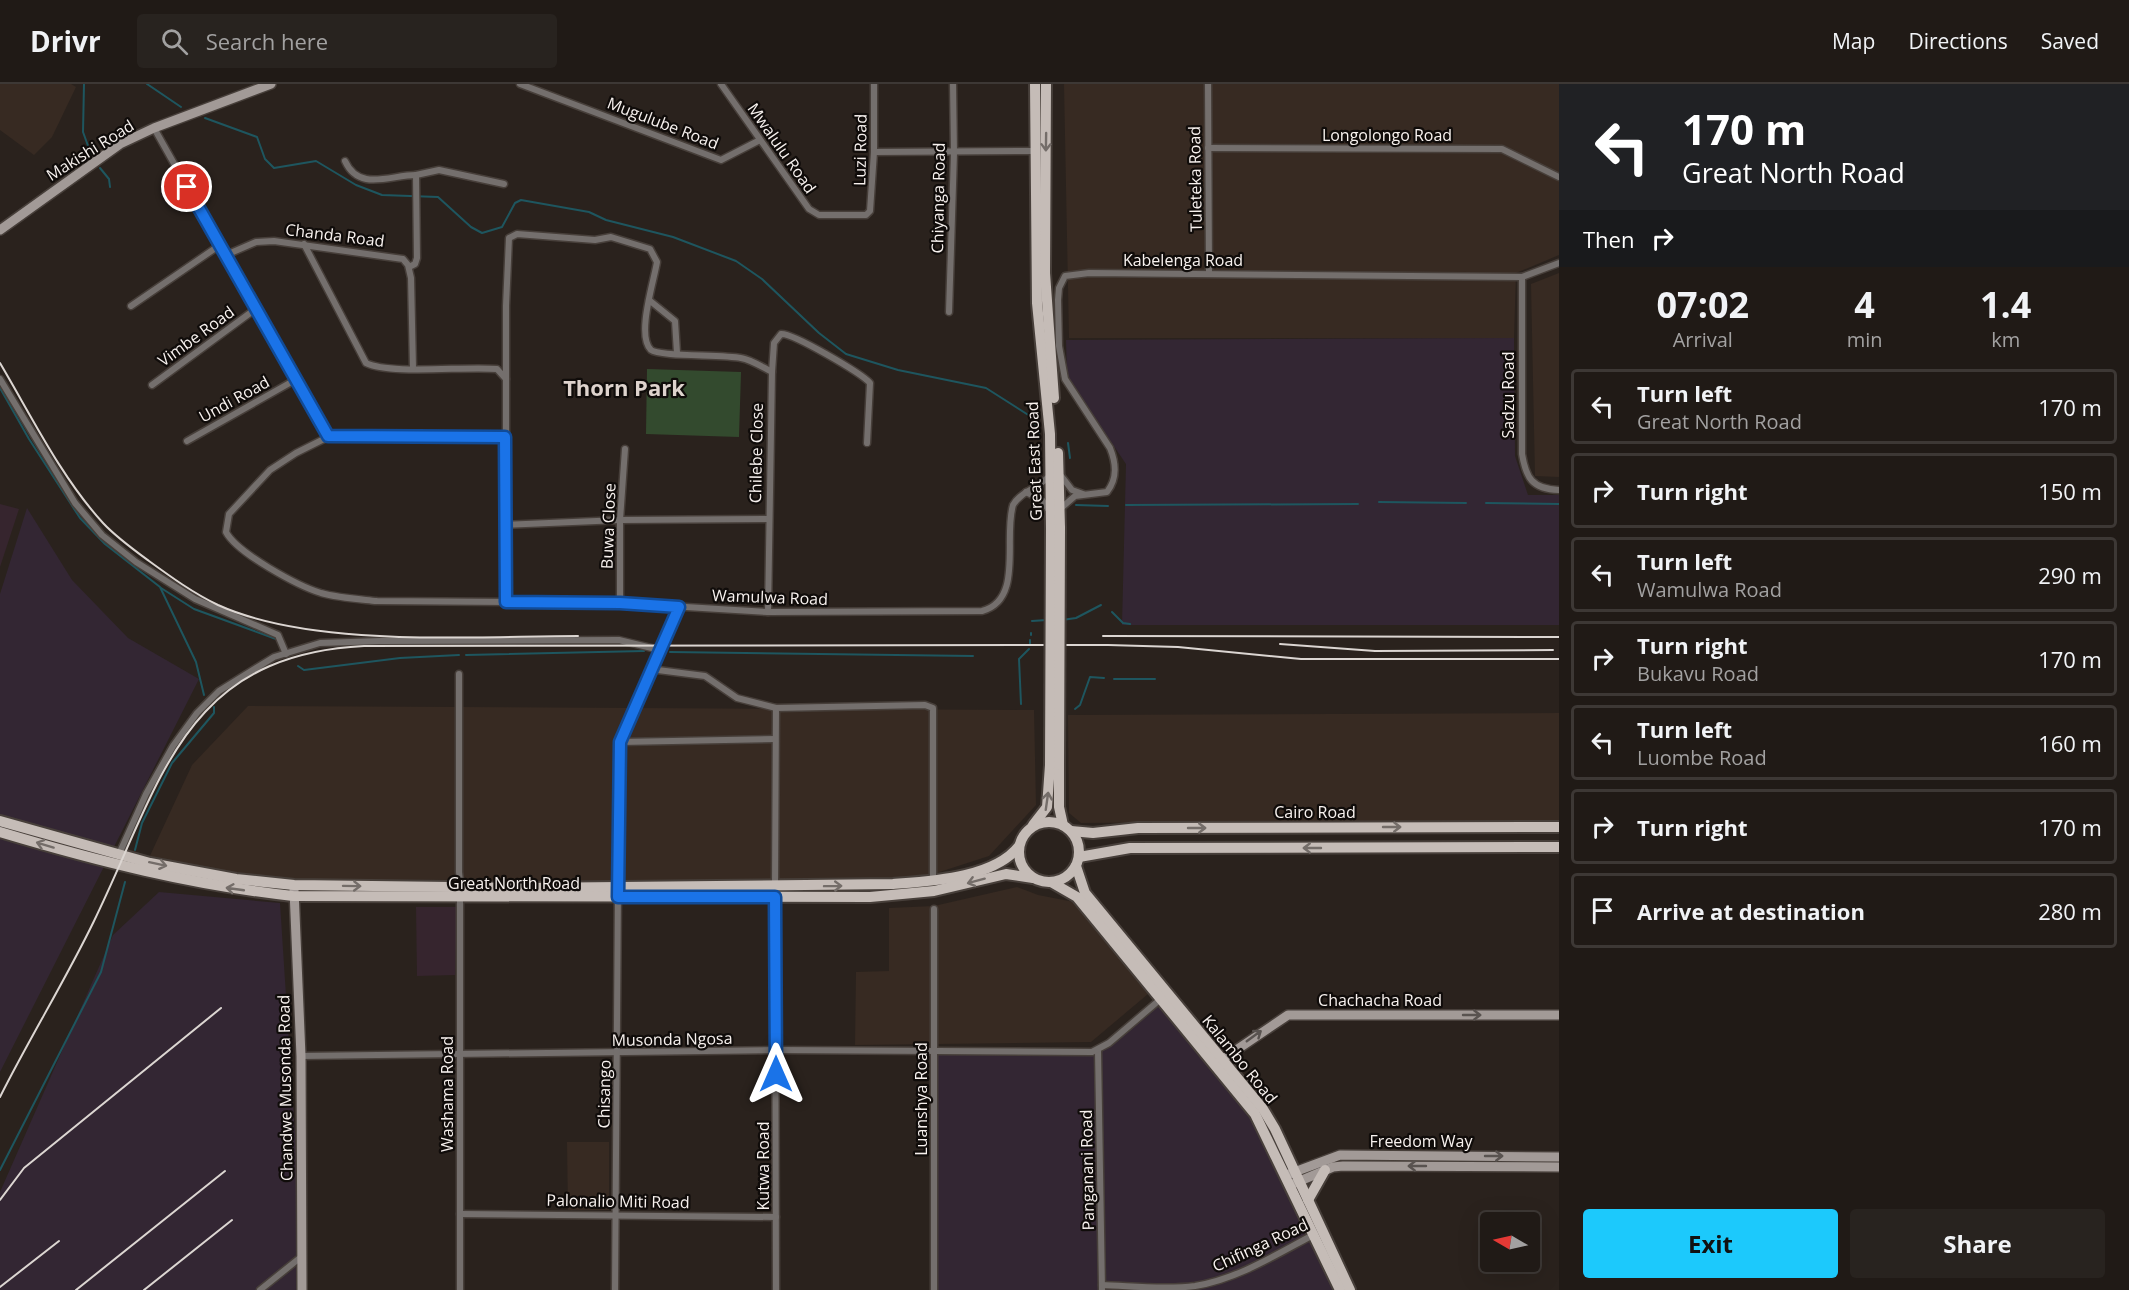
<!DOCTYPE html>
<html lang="en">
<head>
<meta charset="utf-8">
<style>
	body { margin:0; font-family:"Open Sans",sans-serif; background:#28231f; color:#f1f3f6; height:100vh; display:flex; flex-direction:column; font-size:22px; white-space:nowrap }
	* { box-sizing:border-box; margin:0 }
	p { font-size:20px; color:#a2a1a1 }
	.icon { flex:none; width:33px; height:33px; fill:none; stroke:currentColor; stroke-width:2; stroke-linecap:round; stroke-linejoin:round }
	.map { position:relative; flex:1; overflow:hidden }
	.sheet { display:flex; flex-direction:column; background:#201a16; width:570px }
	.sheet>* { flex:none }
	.banner { background:#202124; color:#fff; overflow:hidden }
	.needle { width:39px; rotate:279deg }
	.buttons { position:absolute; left:1480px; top:1128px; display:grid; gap:12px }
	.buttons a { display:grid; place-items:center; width:60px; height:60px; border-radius:6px; background:#201a16; box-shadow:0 6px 24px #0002,0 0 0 2px #3d3835; font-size:30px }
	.pin { position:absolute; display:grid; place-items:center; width:51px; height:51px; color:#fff; margin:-26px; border:3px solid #fff; border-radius:50%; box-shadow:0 2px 6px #0007 }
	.me { position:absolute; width:66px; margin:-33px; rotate:0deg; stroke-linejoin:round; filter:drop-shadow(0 0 4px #0008) }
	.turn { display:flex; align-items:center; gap:21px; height:126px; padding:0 24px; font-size:27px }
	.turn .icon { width:78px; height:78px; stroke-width:2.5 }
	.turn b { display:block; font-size:42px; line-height:51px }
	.then { display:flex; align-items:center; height:57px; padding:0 24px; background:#0003; gap:12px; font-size:22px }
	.eta { display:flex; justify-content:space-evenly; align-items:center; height:102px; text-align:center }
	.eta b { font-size:36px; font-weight:700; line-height:42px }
	.primary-button { display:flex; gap:12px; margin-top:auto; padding:12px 24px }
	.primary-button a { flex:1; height:69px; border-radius:6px; background:#1cc9fc; color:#111; font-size:24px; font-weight:700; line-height:69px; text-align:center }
	.primary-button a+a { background:#28231f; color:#f1f3f6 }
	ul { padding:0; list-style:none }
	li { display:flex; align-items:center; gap:18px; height:75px; margin:0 12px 9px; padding:0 12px; border:3px solid #3d3835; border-radius:6px }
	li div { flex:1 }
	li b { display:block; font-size:22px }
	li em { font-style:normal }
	header { display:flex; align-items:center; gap:36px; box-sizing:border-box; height:84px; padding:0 30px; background:#201a16; border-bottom:2px solid #3d3835 }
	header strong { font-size:28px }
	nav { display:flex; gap:33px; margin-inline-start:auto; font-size:21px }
	.search { width:420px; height:54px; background:#28231f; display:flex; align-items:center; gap:15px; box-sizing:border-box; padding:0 21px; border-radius:6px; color:#a2a1a1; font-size:22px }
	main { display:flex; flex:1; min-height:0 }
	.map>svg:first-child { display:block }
</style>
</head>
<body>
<header>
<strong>Drivr</strong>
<div class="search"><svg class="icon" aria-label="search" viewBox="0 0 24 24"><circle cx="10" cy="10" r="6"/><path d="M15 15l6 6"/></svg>Search here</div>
<nav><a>Map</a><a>Directions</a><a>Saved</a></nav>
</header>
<main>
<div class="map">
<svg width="1559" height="1206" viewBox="0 0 1559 1206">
	<rect width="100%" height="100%" fill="#2a221d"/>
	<g fill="#372a22">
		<path d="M0 0H71L76 3 52 53 34 71 0 46Z"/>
		<path d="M1064 0H1559V171L1516 189 1514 254H1069Z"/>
		<path d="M1559 189V393L1535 392 1531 200Z"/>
		<path d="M248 622 1034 626 1036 721 989 772 924 793 848 798 287 795 148 776 192 681Z"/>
		<path d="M1559 629V736L1081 739 1069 729 1068 631Z"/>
		<path d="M1017 803 1038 811 1074 818 1148 910 1091 958 855 961 856 888 889 887V824L934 822Z"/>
		<path d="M567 1058H609V1126H568Z"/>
	</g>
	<g fill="#332633">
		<path d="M1514 254 1515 372 1528 411H1559V541H1122L1126 380 1067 293 1066 256Z"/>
		<path d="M27 424 72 496 128 554 199 595 0 988V510Z"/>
		<path d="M159 808 280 819 305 1206H0V1108L113 851Z"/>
		<path d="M1163 909 1259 1026 1334 1206H934L933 970 1098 969Z"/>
	</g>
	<g fill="#36252e">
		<path d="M0 420 19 425 0 483Z"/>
		<path d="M416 823H457L455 891 417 892Z"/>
	</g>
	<path fill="#334a2e" d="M647 285 741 288 739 353 646 350Z"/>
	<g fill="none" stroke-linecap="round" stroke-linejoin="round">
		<g stroke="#1e565f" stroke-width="2">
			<path d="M84 0 83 48 91 70"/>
			<path d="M147 0 181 23"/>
			<path d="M205 34 257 53 265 75 274 84 316 77 356 101 382 111 438 113 471 143 482 149 502 143 515 119 521 116 589 128 606 136 673 153 736 177 762 195 819 249 846 270 898 286 986 304 1033 334 1039 351"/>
			<path d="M100 84 109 95 110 103"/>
			<path d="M0 304 29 355 80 434 105 460 160 503 196 578 204 611"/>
			<path d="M1068 359 1070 374"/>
			<path d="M1379 418 1466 419"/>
			<path d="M1486 419 1559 420"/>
			<path d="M1076 421 1108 422"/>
			<path d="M1126 421 1358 420"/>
			<path d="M161 504 194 525 276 555"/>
			<path d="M1112 528 1123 539 1130 540"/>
			<path d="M1062 536 1076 534 1101 521"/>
			<path d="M1032 537 1047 536"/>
			<path d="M1031 551V549"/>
			<path d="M1030 556V560"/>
			<path d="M670 568 973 572"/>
			<path d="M466 571 644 567"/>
			<path d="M298 582 304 586 400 574 459 571"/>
			<path d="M1114 595H1155"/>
			<path d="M1021 620 1019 575 1029 565"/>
			<path d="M1075 625 1080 621 1090 593 1104 594"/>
			<path d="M135 766 142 739 172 679 214 629V623"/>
			<path d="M0 1086 101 888 125 798"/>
		</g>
		<g stroke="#473f3a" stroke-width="9">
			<g id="street">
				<path d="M520 0 721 76 760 56"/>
				<path d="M721 0 809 125 819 131H866L870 127 874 68V0"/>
				<path d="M1208 0 1209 189"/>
				<path d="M154 44 328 353"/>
				<path d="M1208 64 1502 65 1559 93"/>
				<path d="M874 68 1035 67"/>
				<path d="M345 77C359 108 390 91 416 91"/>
				<path d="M304 160 366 279C390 291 466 282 497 285L506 295"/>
				<path d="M226 171 256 158 274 157 403 175 408 181 411 194 413 284"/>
				<path d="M409 183 415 180 417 174 416 91 439 86 504 100"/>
				<path d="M1522 193V370C1526 394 1532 405 1559 406"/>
				<path d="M649 216 675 237 677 269"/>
				<path d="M131 222 220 161"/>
				<path d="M949 228 954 69 953 0"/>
				<path d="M0 295 75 419 102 451 136 478 195 515 278 551 286 570"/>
				<path d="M152 301 257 224"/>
				<path d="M505 353H328L296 369 270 386 229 430 226 448C237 469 298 502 321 509 339 514 358 515 377 517L620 519 768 528 982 527C1024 516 1003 454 1013 421 1022 406 1039 405 1050 391"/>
				<path d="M187 357 295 296"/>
				<path d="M1062 393 1072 406 1083 410"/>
				<path d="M1026 408 1042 416 1050 428"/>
				<path d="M1060 425 1075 412 1107 408C1118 394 1116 379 1110 364L1065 295 1059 262 1058 216 1059 204 1065 192 1089 189 1522 193 1559 179"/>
				<path d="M505 441 620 436 768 435"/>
				<path d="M506 518V222L509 154 517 150 595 156 611 153 650 165 657 178C654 197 636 252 651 266 660 273 723 270 741 274 752 276 762 283 772 288"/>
				<path d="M620 519V436L625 365"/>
				<path d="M768 528 772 288 774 259 781 250C793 249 861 289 870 299L867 359"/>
				<path d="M650 585 705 592 737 614 776 624"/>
				<path d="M459 590V788L461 805"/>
				<path d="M620 658 775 655"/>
				<path d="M119 770 146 710 173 662 197 629 219 607 274 573 320 559 381 557 619 556 660 566"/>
				<path d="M775 802 776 624 925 621 933 624V797"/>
				<path d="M775 813 776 1206"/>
				<path d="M934 825V1206"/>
				<path d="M1098 967 1102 1206"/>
				<path d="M301 972 776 966 1092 968 1109 959 1163 913"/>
				<path d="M460 1130 776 1133"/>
				<path d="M1102 1201C1132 1202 1165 1206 1195 1202 1238 1195 1277 1170 1315 1150"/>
				<path d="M260 1206 301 1173"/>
				<path d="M460 1206V813"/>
				<path d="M615 1206 619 668 624 645 679 523"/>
			</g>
		</g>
		<g stroke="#473f3a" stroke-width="12">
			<g id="secondary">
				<path d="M0 146 120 60 154 44 271 0"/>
				<path d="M294 806 301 972 302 1206"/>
				<path d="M1217 979 1288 931H1559"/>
				<path d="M1289 1090 1340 1071 1559 1073"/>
				<path d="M1295 1099 1333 1083 1343 1082 1559 1083"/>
			</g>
		</g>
		<g stroke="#473f3a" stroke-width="14">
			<g id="primary">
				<path d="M1035 0 1037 219 1050 350 1051 444"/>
				<path d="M1046 0 1045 189 1054 314"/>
				<path d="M1058 369 1060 444"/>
				<path d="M1059 681V723L1063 741"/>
				<path d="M0 737 150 779 236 795 294 801 523 804 893 800C932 797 994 794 1019 762"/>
				<circle cx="1049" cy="768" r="30"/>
				<path d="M1033 741 1047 723 1050 681"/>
				<path d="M1071 747 1093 749 1138 744 1559 743"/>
				<path d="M0 748C97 777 192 801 293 812L870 813 934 807 1006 790 1033 794"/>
				<path d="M1079 773 1130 764 1559 763"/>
				<path d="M1076 782 1085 809 1263 1025 1275 1045 1350 1206"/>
				<path d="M1051 798 1077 813 1255 1030 1340 1206"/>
				<path d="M1308 1116 1325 1086"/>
			</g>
		</g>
		<use href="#street" stroke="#746f6d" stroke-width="6"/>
		<use href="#secondary" stroke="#a29a97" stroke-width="9"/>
		<use href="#primary" stroke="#c5bcb7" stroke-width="10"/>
		<g stroke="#dcd6d2" stroke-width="2">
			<path d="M0 279C32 333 61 393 103 439 116 453 134 466 149 477 171 493 193 509 218 521 313 564 473 552 578 552"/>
			<path d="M1103 552 1559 553"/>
			<path d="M1280 560 1375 567 1553 566"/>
			<path d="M0 1013C30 953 65 897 94 837 161 700 182 571 364 562L1108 561 1178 563 1301 575H1559"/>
			<path d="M0 1116 24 1084 221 924"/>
			<path d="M0 1203 59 1157"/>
			<path d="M76 1206 225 1087"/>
			<path d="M144 1206 232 1136"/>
		</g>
		<g stroke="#473f3a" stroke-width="14" stroke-linecap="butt">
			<g id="primary-bridge">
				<path d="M1050 681 1051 444"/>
				<path d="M1059 681 1060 444"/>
			</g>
		</g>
		<use href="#primary-bridge" stroke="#c5bcb7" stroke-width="10"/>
	</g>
	<defs><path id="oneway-shaft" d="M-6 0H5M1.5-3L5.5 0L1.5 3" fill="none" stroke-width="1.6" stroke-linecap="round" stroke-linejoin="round" transform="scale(1.5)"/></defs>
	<g stroke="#746d69">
		<use href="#oneway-shaft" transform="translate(1046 58) rotate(91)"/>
		<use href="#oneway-shaft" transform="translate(1047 717) rotate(-82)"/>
		<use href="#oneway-shaft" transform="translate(1392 743)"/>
		<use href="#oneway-shaft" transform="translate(1197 744)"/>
		<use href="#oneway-shaft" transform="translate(45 761) rotate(-163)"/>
		<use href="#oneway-shaft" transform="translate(1312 764) rotate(180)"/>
		<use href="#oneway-shaft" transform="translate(158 780) rotate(12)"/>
		<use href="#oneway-shaft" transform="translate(976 797) rotate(165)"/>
		<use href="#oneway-shaft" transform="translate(352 802) rotate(1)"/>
		<use href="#oneway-shaft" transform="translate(833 802) rotate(-1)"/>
		<use href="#oneway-shaft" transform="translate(235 805) rotate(-172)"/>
	</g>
	<g stroke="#595350">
		<use href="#oneway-shaft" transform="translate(1472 931)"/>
		<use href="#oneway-shaft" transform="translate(1254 952) rotate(-36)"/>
		<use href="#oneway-shaft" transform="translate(1494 1072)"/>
		<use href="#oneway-shaft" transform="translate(1417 1082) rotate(-180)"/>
	</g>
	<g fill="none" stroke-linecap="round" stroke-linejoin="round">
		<g stroke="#114b97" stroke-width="15">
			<path id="route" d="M187 103 328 352 505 353 506 518 620 519 679 523 620 658 618 813H775L776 990"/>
		</g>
		<use href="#route" stroke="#1a73e8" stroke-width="10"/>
	</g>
	<g text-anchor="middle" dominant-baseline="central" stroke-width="4.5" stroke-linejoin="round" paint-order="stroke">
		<g font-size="16" fill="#f8f2ef" stroke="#100c0a">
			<text transform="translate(663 39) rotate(21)">Mugulube Road</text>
			<text x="1387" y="51">Longolongo Road</text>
			<text transform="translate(782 64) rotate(55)">Mwalulu Road</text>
			<text transform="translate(90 66) rotate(-32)">Makishi Road</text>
			<text transform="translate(860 66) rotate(-89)">Luzi Road</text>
			<text transform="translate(1195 95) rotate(-91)">Tuleteka Road</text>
			<text transform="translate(938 114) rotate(-89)">Chiyanga Road</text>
			<text transform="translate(335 151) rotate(7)">Chanda Road</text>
			<text x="1183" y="176">Kabelenga Road</text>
			<text transform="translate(196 252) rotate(-36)">Vimbe Road</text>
			<text transform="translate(1508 311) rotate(-90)">Sadzu Road</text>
			<text transform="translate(234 315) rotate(-29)">Undi Road</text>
			<text transform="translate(756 369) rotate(-89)">Chilebe Close</text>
			<text transform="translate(1034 377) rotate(-92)">Great East Road</text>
			<text transform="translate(608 442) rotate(-88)">Buwa Close</text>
			<text transform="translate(770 513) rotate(2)">Wamulwa Road</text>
			<text x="1315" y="728">Cairo Road</text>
			<text x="514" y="799">Great North Road</text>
			<text x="1380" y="916">Chachacha Road</text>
			<text transform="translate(672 955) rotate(-1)">Musonda Ngosa</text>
			<text transform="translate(1240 975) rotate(51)">Kalambo Road</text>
			<text transform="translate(285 1004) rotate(-91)">Chandwe Musonda Road</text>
			<text transform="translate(447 1010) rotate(-90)">Washama Road</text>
			<text transform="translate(604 1010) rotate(-89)">Chisango</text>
			<text transform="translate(921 1015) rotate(-90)">Luanshya Road</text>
			<text x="1421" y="1057">Freedom Way</text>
			<text transform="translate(763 1082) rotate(-90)">Kutwa Road</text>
			<text transform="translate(1087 1086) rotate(-91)">Panganani Road</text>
			<text transform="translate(618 1117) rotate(1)">Palonalio Miti Road</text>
			<text transform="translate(1260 1161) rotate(-25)">Chifinga Road</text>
		</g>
		<g font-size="22" font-weight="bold" fill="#ded3cd" stroke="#100c0a">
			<text x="624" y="303">Thorn Park</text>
		</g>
	</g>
</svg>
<div class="buttons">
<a><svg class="needle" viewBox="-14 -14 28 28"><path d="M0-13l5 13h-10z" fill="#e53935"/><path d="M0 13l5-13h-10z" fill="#a2a1a1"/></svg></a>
</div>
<div class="pin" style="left:187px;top:103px;background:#d93025"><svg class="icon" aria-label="arrive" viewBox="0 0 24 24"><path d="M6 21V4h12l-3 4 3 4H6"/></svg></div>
<svg class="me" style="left:776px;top:990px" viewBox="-20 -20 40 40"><path d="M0-17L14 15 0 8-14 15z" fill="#1a73e8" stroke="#fff" stroke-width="4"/></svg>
</div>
<section class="sheet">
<div class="banner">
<div class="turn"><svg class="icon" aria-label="left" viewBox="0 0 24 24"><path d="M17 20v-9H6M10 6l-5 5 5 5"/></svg><div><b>170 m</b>Great North Road</div></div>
<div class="then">Then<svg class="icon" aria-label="right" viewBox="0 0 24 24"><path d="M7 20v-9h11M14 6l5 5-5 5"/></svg></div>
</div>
<div class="eta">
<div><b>07:02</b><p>Arrival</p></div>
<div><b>4</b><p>min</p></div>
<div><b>1.4</b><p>km</p></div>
</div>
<ul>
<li><svg class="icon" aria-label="left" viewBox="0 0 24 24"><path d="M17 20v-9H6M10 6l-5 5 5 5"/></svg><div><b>Turn left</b><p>Great North Road</p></div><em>170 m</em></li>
<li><svg class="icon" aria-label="right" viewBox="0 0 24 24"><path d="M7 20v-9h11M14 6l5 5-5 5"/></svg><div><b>Turn right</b></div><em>150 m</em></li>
<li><svg class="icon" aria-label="left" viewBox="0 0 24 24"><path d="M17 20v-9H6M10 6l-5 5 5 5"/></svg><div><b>Turn left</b><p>Wamulwa Road</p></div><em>290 m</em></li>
<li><svg class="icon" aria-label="right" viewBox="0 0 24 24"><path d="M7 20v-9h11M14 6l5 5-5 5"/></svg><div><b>Turn right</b><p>Bukavu Road</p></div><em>170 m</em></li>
<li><svg class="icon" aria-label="left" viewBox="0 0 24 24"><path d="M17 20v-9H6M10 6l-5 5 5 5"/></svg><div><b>Turn left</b><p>Luombe Road</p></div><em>160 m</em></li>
<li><svg class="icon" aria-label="right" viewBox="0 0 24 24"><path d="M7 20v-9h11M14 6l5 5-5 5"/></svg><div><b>Turn right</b></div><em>170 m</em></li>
<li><svg class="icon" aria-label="arrive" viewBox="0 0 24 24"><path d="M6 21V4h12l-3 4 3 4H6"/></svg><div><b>Arrive at destination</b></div><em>280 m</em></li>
</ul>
<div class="primary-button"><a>Exit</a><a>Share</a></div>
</section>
</main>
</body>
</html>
